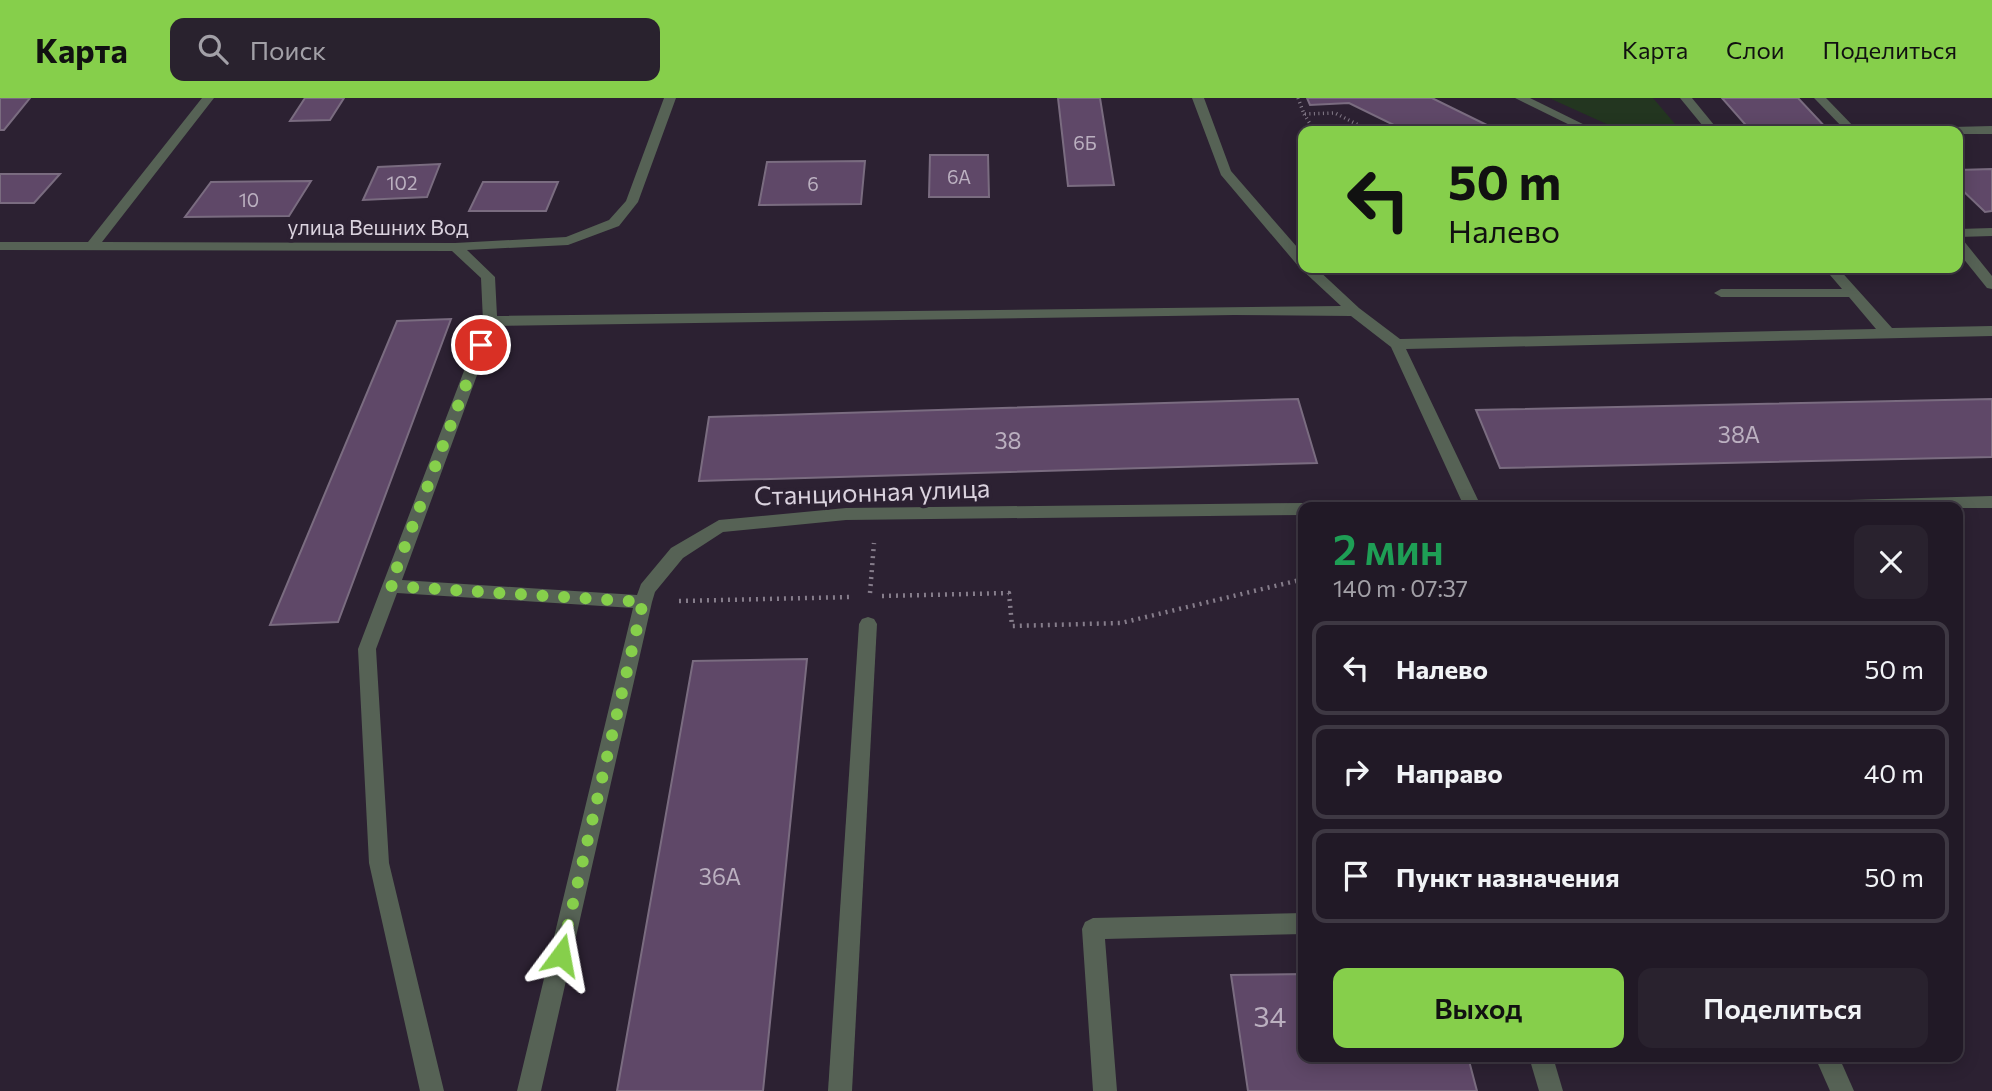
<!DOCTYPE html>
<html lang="ru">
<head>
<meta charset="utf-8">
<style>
	body { margin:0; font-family:Commissioner,sans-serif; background:#29222e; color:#f1f3f6; height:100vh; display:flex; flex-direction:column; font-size:26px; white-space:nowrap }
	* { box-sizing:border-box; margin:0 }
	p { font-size:23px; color:#a2a0a7 }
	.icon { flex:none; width:38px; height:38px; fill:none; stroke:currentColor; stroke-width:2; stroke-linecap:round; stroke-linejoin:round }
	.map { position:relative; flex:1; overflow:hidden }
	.sheet { position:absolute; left:1298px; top:404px; width:665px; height:560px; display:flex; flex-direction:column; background:#211926; border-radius:14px; box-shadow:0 4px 18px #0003,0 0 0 2px #3e3843 }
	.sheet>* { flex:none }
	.top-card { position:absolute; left:1298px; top:28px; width:665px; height:147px; border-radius:14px; box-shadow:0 4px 18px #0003,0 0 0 2px #3e3843; background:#86cf4b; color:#111; overflow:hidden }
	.pin { position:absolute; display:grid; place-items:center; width:60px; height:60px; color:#fff; margin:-30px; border:4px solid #fff; border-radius:50%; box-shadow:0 2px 7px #0007 }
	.me { position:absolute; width:77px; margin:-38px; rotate:13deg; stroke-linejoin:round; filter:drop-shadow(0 0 5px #0008) }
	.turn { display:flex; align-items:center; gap:24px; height:147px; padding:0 35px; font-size:32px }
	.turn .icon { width:91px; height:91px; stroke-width:2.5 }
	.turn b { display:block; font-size:49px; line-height:60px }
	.round { display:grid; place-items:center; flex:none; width:74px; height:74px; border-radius:14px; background:#29222e }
	.overview { display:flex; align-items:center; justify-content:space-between; height:119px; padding:0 35px }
	h1 { font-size:42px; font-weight:600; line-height:52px; color:#1e9e55 }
	.button { display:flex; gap:14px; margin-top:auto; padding:14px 35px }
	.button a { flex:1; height:80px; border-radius:14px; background:#86cf4b; color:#111; font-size:28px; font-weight:600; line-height:80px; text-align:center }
	.button a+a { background:#29222e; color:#f1f3f6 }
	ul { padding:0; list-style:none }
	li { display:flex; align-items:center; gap:21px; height:94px; margin:0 14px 10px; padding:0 21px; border:4px solid #3e3843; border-radius:14px }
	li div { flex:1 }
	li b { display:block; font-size:26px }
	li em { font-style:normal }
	header { display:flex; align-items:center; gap:42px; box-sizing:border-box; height:98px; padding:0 35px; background:#86cf4b; color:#111 }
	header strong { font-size:33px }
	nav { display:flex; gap:38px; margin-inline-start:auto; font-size:24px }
	.search { width:490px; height:63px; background:#29222e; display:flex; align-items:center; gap:18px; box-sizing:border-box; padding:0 24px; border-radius:14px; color:#a2a0a7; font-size:26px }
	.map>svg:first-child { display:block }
</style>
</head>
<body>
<header>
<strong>Карта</strong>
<div class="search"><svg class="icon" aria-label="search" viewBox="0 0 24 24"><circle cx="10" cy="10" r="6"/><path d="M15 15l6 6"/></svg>Поиск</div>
<nav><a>Карта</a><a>Слои</a><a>Поделиться</a></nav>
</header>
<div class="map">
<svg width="1992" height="993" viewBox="0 0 1992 993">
	<rect width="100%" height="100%" fill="#2c2132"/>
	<path fill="#233620" d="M1549 0H1653L1681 33H1622Z"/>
	<g fill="#5f4868" stroke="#7a6c80" stroke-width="2">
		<path d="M0 0H30L4 32H0Z"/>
		<path d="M305 0H344L330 22 290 23Z"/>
		<path d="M1058 0H1100L1114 87 1068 88Z"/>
		<path d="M1307 0H1432L1499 33H1406L1349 5 1310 7Z"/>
		<path d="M1722 0H1798L1829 33H1751Z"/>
		<path d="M930 57H988L989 99H929Z"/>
		<path d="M865 63 861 106 759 107 767 64Z"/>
		<path d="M440 66 427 99 363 102 378 69Z"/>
		<path d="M1992 71V113L1985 114 1958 88V72Z"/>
		<path d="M0 76H60L34 105H0Z"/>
		<path d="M311 83 289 118 185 119 211 84Z"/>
		<path d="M483 84H558L546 113H469Z"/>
		<path d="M451 221 338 524 270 527 397 223Z"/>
		<path d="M1298 301 1317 365 699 383 709 319Z"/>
		<path d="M1992 301V359L1500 370 1476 312Z"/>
		<path d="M807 561 763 993H617L693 563Z"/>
		<path d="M1304 876V959H1468L1477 993H1248L1231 877Z"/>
	</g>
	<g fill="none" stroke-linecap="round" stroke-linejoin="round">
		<g stroke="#867d8b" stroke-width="3.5" stroke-dasharray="1 3.5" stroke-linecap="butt">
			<path d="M1298 0 1304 16 1335 15 1370 33"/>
			<path d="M1304 16 1312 29 1321 33"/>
		</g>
		<g stroke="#867d8b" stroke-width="4.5" stroke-dasharray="2 5" stroke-linecap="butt">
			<path d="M870 495 874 445"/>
			<path d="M882 498 1009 495 1012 528 1121 525 1304 481"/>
			<path d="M679 503 852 499"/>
		</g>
		<g fill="#566255" fill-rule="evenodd">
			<path d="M202 0H214L102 144 455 145 566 139 609 122 626 103 664 0H676L638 104 619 128 568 147 467 152 495 179 497 218 1341 208 1299 169 1221 77 1192 0H1204L1231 73 1304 157V170H1316L1359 210 1400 241 1876 231 1849 199H1721L1714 195 1721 191H1842L1824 170H1838L1892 230 1992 228V238L1406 251 1479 404 1494 406 1496 410H1412L1420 404H1462L1391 249 1351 218 1234 217 495 228 402 482 637 497 641 486 671 450 719 422 846 410 1304 405 1311 410H1304V417L846 422 723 434 683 460 655 494 652 504 541 993H517L633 510 397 495 376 551 389 765 444 993H420L369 765 358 551 483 223 481 180 452 153 0 152V144H88Z"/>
			<path d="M1515 0H1530L1597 33H1582Z"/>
			<path d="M1680 0H1692L1719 33H1707Z"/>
			<path d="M1814 0H1826L1858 33H1846Z"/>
			<path d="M1992 28V36H1958V33H1946L1952 29Z"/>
			<path d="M1992 130V138L1958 139V131Z"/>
			<path d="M1958 141 1963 142 1992 178V191L1987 190 1958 154Z"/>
			<path d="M1992 398V410H1766L1774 404Z"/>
			<path d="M868 519 874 521 877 526 852 993H828L859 526 862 521Z"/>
			<path d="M1304 815V836L1105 841 1117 993H1093L1082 831 1085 824 1093 820Z"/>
			<path d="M1529 959H1553L1563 993H1539Z"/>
			<path d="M1815 959H1839L1854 993H1830Z"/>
		</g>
	</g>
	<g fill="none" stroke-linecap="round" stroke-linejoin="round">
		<path stroke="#86cf4b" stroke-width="12" stroke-dasharray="0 21.6" d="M481 247 390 488 643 504 561 857"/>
	</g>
	<g text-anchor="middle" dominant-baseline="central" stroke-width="7" stroke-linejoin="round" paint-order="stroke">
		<g font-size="19" fill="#bbb0c0">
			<text x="1085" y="44">6Б</text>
			<text x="959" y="78">6А</text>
			<text x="402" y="84">102</text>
			<text x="813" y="85">6</text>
			<text x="249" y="101">10</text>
		</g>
		<g font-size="21" fill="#dad2de" stroke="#2c2132">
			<text x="378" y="128">улица Вешних Вод</text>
		</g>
		<g font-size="23" fill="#bbb0c0">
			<text x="1739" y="336">38А</text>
			<text x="1008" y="342">38</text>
			<text x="720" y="778">36А</text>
		</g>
		<g font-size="26" fill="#dad2de" stroke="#2c2132">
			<text transform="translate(872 393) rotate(-2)">Станционная улица</text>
		</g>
		<g font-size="28" fill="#bbb0c0">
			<text x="1270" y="918">34</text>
		</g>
	</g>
</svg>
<div class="pin" style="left:481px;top:247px;background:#d93025"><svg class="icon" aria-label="arrive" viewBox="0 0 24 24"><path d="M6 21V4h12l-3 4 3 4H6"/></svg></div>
<svg class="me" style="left:561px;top:857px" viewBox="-20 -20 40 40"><path d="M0-17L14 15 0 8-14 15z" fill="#86cf4b" stroke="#fff" stroke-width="4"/></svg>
<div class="top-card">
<div class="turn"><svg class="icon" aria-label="left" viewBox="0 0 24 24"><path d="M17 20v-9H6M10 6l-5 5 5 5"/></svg><div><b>50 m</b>Налево</div></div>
</div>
<section class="sheet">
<div class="overview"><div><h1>2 мин</h1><p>140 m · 07:37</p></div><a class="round"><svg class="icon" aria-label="close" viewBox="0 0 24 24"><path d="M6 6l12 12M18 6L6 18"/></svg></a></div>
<ul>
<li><svg class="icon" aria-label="left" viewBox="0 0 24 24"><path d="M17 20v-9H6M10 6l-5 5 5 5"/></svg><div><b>Налево</b></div><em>50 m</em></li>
<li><svg class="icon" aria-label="right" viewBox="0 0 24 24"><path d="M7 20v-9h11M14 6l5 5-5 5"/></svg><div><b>Направо</b></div><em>40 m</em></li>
<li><svg class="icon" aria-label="arrive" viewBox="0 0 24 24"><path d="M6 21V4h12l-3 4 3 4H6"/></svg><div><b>Пункт назначения</b></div><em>50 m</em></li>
</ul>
<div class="button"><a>Выход</a><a>Поделиться</a></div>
</section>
</div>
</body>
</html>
